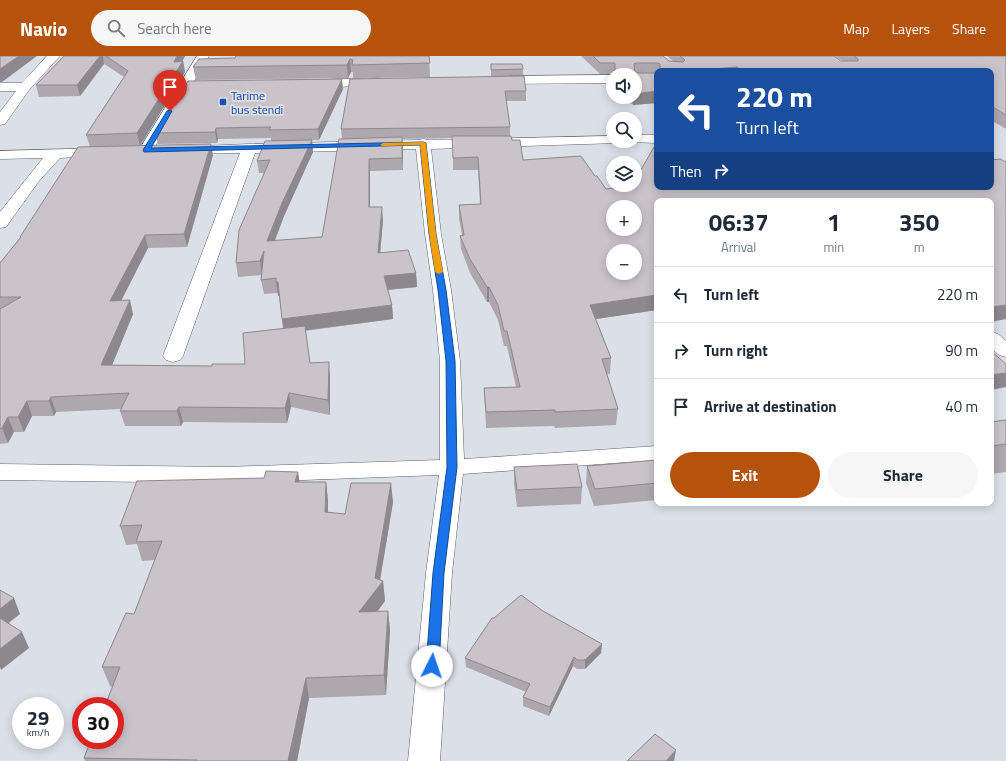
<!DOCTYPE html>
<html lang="en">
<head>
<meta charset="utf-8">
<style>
	body { margin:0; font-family:"Titillium Web",sans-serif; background:#f6f6f7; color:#1f2937; height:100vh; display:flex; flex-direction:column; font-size:15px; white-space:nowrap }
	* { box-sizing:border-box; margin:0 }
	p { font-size:13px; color:#747a83 }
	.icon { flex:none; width:22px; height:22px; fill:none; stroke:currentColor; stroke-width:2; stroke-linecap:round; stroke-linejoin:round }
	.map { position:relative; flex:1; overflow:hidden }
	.details { position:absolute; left:654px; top:142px; width:340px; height:308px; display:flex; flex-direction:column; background:#fff; border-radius:8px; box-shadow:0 2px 10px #0003 }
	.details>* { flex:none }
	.guide { position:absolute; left:654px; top:12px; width:340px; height:122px; border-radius:8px; box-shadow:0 2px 10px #0003; background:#1a4fa0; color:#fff; overflow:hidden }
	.tools { position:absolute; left:606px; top:12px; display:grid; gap:8px }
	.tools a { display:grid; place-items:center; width:36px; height:36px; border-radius:50%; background:#fff; box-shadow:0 2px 10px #0003; font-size:20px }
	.speed { position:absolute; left:12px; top:641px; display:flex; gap:8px; font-size:20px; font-weight:700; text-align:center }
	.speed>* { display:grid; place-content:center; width:52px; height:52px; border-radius:50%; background:#fff; box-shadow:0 2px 10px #0003; line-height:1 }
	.speed small { font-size:10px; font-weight:400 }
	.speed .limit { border:6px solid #d22; background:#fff; color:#111 }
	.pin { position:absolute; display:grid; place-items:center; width:34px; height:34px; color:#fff; margin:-41px -17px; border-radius:50% 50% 50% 0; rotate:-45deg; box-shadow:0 0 4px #0007 }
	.pin .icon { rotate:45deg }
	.me { position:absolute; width:44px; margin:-22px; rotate:4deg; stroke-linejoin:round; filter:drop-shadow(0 0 3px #0008) }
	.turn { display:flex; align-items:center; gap:14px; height:84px; padding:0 16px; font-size:18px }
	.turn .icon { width:52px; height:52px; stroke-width:2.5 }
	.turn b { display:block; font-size:28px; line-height:34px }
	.then { display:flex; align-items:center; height:38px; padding:0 16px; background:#0003; gap:8px; font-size:15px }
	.eta { display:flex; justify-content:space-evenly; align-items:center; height:68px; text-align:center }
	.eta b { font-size:24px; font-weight:700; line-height:28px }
	.action { display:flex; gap:8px; margin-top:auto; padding:8px 16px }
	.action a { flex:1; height:46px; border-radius:24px; background:#b45309; color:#fff; font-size:16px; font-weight:700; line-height:46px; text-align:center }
	.action a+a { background:#f6f6f7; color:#1f2937 }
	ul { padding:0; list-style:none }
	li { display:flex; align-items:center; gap:12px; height:56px; padding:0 16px; border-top:1px solid #e0e1e3 }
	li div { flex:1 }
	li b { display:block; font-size:15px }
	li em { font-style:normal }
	header { display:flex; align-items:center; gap:24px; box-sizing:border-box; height:56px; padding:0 20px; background:#b45309; color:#fff }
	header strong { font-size:19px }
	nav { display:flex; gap:22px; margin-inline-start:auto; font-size:14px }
	.search { width:280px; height:36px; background:#f6f6f7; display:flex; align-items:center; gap:10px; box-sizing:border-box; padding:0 14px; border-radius:22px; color:#747a83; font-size:15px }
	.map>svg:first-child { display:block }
</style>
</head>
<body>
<header>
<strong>Navio</strong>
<div class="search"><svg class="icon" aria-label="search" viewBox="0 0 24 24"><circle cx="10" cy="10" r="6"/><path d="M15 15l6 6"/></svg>Search here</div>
<nav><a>Map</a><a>Layers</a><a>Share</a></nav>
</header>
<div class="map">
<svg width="1006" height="705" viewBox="0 0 1006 705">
	<rect width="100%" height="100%" fill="#dbe0e8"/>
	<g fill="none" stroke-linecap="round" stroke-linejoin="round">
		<g stroke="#5d6168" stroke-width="1">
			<g id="minor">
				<path d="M47 0H60L29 34 5 68 0 69V56L16 35H0V27H22Z"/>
				<path d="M197 0H209L151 97 146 98 141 97 139 94Z"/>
				<path d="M613 19V27L495 28 491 27 489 24 491 21 495 20Z"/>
				<path d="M379 22 383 23 385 26 383 29 313 32 309 31 307 28 309 25 313 24Z"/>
				<path d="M635 79H657V87L630 86 629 85H635Z"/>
				<path d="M613 80V85H619L618 87 431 93 441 178 451 234 460 305 464 403 657 390V404L463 418 452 517 440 705H408L426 517 439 419 223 427 0 424V408L223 411 440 404V305L433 234 425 178 416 93 255 97 183 300 180 304 173 306 166 304 163 300 240 97 183 98 178 97 176 94 178 91 249 88 418 84 423 83 428 84Z"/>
				<path d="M105 92 110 93 112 96 110 99 60 102 39 125 6 171 0 172V156L43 102 0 103V95Z"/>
				<path d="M991 276 998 278 1006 285V301L999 299 991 292Z"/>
			</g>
		</g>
		<use href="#minor" fill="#fff" fill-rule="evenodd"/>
	</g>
	<g fill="#aea8ae">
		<path d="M64 0H185L182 5H183L185 16 140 90 213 99 187 191 148 192 121 244 133 258 112 309 212 310 245 308 283 272 279 240H278V237L264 238 261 224 262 219 238 221 236 207 264 117H259L257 105 271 85V82L218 83 217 87 158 88 155 77 343 33 319 84H312L313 96 284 160 275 185 322 181 342 83 341 73 350 23 526 35V45H506L510 71V80L523 104 595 120 606 133H829L827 131H991V145H657V254L596 263 611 302 610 318H607L618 353 616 369 555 372 554 370 486 372 484 332 516 331 507 290H504L498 264 489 246H487L470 217 461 193 460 180 462 179 459 163V149L480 148 478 114H453V82L402 83 403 93V114L370 115V151L383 164 380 197 416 217 417 231 388 234 392 249 393 263 305 275 310 307 330 321V359L291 351 287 367 183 366 181 370H125L120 355 121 353 56 356 54 360H32L24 376H14L8 387 0 388V207L20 182V181L90 91 86 79 124 21 104 8 80 40 39 41 36 29Z"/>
		<path d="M429 0 430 21 353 22V16H351L348 22 196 24 193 11 199 3Z"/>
		<path d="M581 0H663L669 5H673L667 0H834L841 5H843L835 0H1006V73L991 64V15H657V47L633 49 624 41H635V19H613V30L611 29 612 18H600Z"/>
		<path d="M491 8 523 13V19L491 20Z"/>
		<path d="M1006 364V416L991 418V366Z"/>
		<path d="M657 404V444L594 450 586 427 587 410Z"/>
		<path d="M514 411 582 431 581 448 517 451 514 428Z"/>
		<path d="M298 416 299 426H326L328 445V456L345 458 393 446 380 524 383 525 385 545 377 556 388 555 390 575 386 639 309 642 297 705H85L84 702 112 631 110 630 102 611 134 558 155 504 142 505 137 488 126 489 120 470 264 422Z"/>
		<path d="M543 555 602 588 601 597 585 613H577L573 610 549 660 523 650V641L526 636 466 611 465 602Z"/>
	</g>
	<g fill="#8d888d">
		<path d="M19 0H37L2 26H0V13Z"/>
		<path d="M100 0H103L104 8 80 40 77 29Z"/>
		<path d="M177 0H185L176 16 174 6Z"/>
		<path d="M350 3 351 16 348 22 347 9Z"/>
		<path d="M183 5 185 16 140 90 137 77Z"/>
		<path d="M737 11 736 15H691Z"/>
		<path d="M342 23 343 33 319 84 318 73Z"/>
		<path d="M657 35V47L633 49V41H635V38Z"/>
		<path d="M216 72 218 83 217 87 215 76Z"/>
		<path d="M402 81 403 93V114L402 102Z"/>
		<path d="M312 84 313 96 284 160 269 199 267 185 282 147Z"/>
		<path d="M211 88 213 99 187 191 184 178Z"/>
		<path d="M369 103 370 115V164L369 151Z"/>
		<path d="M382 151 383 164 379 211 378 197Z"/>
		<path d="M145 179 148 192 114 259 110 245Z"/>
		<path d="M264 195 262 219 260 205Z"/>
		<path d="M416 217 417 231 385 234 384 220Z"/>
		<path d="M276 226H278L280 240H278Z"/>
		<rect x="487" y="231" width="2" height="15"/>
		<path d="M657 239V254L589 264 590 249Z"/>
		<path d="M130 244 133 258 106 324 101 309Z"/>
		<path d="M392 249 393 263 284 277 282 263Z"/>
		<path d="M1006 249V263L991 266V251Z"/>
		<path d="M329 306 330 321V359L328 344Z"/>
		<path d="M1006 317V331L991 334V319Z"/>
		<path d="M289 337 291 351 287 367 285 352Z"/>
		<path d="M51 341 56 356 54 360 49 345Z"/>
		<path d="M27 345 32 360 24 376 18 361Z"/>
		<path d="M179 351 183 366 181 370 177 355Z"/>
		<path d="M8 361 14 376 8 387 2 372Z"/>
		<path d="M298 416 301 435 295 426Z"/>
		<path d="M326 426 328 445V475L325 456Z"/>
		<path d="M391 427 393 446 379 530 383 525 385 545 362 576 359 556 375 522Z"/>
		<path d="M14 542 20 558 1 573 0 572V553Z"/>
		<path d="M388 555 390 575 386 639 384 619Z"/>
		<path d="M22 576 29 592 1 614 0 611V593Z"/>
		<path d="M602 588 601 597 585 613V604Z"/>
		<path d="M574 601 573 610 549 660 550 651Z"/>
		<path d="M306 622 309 642 297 705H288Z"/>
		<path d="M676 694 674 705H666Z"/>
	</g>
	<g fill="#cac3ca" stroke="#8d888d" fill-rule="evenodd">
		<path d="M0 0H19L0 13Z"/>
		<path d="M64 0H100L77 29H36Z"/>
		<path d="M106 0H177L174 6 183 5 137 77 86 79 128 15Z"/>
		<path d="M236 0H429L430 7 352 9 353 4 350 3 347 9 193 11 199 3 235 2Z"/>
		<path d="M593 0H663L669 5 683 6 685 4 680 0H834L841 5H858V3L854 0H1006V59L991 50V15H743L737 11 691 15H660V8L658 7H636L634 8 635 17H657V35L635 38V19H614L612 17 615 16V7H600Z"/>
		<path d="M491 8H522L523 13 491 14Z"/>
		<path d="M524 20 526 35H505L510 71 341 73 350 23Z"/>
		<path d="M342 23 318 73 269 74 271 71 216 72 215 76 155 77 188 25Z"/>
		<path d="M452 80H511L512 84H520L523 104 581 100 595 120H597L606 133 632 130V129H635V124L657 86V131H822L824 133H843L844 132V131H991V104L1000 103 1006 106V249L991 251V145H657V239L590 249 611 302 602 303 618 353 555 356V354L486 356 484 332 520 331 507 275H504L498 249 489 231H487L470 203 460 180 464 179 459 149 481 148 478 101 453 102ZM613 151H635V173H613ZM613 195H635V217H613Z"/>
		<path d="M402 81V102L369 103V151H382L378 197 408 194 416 217 384 220 392 249 282 263 278 226H276V222L261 224 264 195 260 205 236 207 239 174 270 104 257 105 265 85 312 84 282 147 267 185 322 181 339 83Z"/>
		<path d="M211 88 184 178 145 179 110 245 130 244 101 309 212 310V308H245L243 277 305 270 310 307 329 306 328 344 289 337 285 352 179 351 177 355H120L129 337 51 341 49 345H27L18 361H8L2 372 0 373V253L21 241H0V207L21 181H20L78 91Z"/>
		<path d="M991 295 1006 308V317L991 319Z"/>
		<path d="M1006 364V388L991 390V366Z"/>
		<path d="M657 404V427L595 433 587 410Z"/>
		<path d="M577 408 582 431 517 434 514 411Z"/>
		<path d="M266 415 298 416 295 426H326L325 456 345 458 351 427H391L375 522 383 525 359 556 388 555 384 619 306 622 288 705H196L197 704 84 702 91 684H115V650H105L120 611H102L126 557 134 558 162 485 136 486 142 469 120 470 137 425 264 422Z"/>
		<path d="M0 534 14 542 0 553Z"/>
		<path d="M521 539 543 555 602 588 585 604H577L574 601 550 651 523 641 530 628 465 602 492 562H494Z"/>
		<path d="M0 562 22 576 0 593Z"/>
		<path d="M655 678 676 694 666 705H627Z"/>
	</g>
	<path fill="#1a73e8" stroke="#114b97" d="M170 54 172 55 151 92 423 86 426 87 436 178 446 234 455 305 457 411 444 517 439 610 437 613 432 615 428 613 426 610 433 517 447 411 446 305 438 234 429 178 420 89 144 96 143 94 167 55Z"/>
	<path fill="#f59e0b" d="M423 86 426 87 436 178 443 216 439 218 435 216 429 178 420 89 383 90 380 89 383 87Z"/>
	<rect fill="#1a4fb4" stroke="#dbe0e8" stroke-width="1.5" x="219" y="42" width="8" height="8" rx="2"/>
	<g text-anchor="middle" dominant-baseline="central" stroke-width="3.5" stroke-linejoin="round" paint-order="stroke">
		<g font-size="12" fill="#164399" stroke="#dbe0e8" text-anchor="start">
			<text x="231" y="39">Tarime<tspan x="231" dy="14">bus stendi</tspan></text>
		</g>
	</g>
</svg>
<div class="tools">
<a><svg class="icon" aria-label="sound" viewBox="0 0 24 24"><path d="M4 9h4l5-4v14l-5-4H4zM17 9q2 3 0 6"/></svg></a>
<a><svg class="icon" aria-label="search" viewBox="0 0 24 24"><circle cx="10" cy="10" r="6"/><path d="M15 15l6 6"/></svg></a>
<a><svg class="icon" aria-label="layers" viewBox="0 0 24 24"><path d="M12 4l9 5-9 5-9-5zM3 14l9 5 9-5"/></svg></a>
<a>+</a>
<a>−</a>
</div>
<div class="speed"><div>29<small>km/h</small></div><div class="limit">30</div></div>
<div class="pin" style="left:170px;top:55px;background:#d93025"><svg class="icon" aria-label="arrive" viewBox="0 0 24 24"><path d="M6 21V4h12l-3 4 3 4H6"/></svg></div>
<svg class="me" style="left:432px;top:610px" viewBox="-20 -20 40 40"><circle r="19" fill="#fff"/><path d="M0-13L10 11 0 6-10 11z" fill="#1a73e8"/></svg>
<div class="guide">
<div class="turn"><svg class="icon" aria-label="left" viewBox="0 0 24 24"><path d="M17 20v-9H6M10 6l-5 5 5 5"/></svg><div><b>220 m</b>Turn left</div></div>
<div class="then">Then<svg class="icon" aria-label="right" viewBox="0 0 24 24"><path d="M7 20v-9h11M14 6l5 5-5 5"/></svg></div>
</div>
<section class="details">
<div class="eta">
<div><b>06:37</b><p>Arrival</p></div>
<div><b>1</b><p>min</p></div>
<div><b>350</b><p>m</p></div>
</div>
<ul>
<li><svg class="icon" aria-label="left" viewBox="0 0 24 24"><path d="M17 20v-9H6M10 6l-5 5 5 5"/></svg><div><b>Turn left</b></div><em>220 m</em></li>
<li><svg class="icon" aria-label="right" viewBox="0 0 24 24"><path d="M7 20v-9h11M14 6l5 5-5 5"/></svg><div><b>Turn right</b></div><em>90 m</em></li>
<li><svg class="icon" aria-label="arrive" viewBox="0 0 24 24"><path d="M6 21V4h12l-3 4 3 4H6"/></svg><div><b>Arrive at destination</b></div><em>40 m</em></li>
</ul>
<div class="action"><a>Exit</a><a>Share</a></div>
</section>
</div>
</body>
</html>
